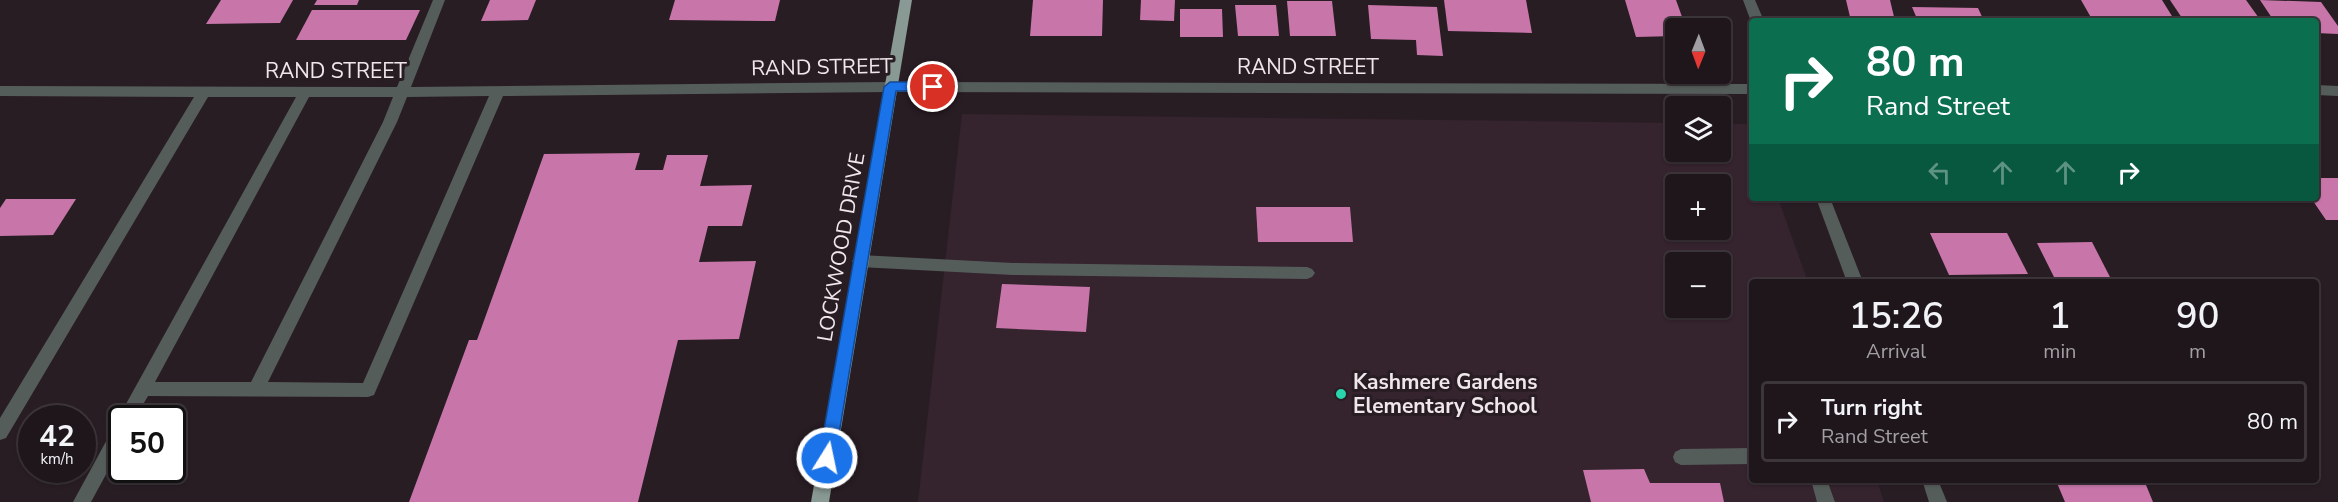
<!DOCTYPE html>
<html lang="en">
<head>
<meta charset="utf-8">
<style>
	body { margin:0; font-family:"Nunito Sans",sans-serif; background:#2c2328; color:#f1f3f6; height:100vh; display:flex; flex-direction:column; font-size:22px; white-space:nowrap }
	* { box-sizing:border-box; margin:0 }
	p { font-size:20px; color:#a19fa3 }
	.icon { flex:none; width:33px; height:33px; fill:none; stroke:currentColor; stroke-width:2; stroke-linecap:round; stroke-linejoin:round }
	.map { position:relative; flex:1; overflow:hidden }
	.drawer { position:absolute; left:1749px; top:279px; width:570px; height:204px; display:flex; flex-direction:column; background:#1f161b; border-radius:6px; box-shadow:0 2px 4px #0004,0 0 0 2px #3c353a }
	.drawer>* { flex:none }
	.top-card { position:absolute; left:1749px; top:18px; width:570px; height:183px; border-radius:6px; box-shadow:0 2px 4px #0004,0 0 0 2px #3c353a; background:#0b6e4f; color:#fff; overflow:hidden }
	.needle { width:39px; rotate:181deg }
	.controls { position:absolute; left:1665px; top:18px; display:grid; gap:12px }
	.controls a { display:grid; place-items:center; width:66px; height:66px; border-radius:6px; background:#1f161b; box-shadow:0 2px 4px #0004,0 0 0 2px #3c353a; font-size:30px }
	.speed { position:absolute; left:18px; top:405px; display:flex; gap:12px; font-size:30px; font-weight:700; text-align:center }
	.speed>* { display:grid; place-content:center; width:78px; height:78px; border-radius:50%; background:#1f161b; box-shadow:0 2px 4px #0004,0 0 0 2px #3c353a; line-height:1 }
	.speed small { font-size:15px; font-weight:400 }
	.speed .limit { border:3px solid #111; border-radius:9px; background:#fff; color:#111 }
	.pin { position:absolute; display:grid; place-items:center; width:51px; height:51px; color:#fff; margin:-26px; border:3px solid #fff; border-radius:50%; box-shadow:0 2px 6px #0007 }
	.me { position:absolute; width:66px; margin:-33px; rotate:10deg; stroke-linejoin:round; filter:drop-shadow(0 0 4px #0008) }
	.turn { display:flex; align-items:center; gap:21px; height:126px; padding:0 18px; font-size:27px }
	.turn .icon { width:78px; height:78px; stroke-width:2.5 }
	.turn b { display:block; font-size:42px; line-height:51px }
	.lanes { display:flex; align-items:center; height:57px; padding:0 18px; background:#0003; justify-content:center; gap:30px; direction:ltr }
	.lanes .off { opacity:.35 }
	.eta { display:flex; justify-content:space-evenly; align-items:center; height:102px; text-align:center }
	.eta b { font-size:36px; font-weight:600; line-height:42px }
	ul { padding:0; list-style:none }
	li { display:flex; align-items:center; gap:18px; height:81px; margin:0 12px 9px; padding:0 6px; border:3px solid #3c353a; border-radius:6px }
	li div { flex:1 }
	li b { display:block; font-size:22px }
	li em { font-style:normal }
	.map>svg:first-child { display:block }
</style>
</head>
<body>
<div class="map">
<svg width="2338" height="502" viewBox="0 0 2338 502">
	<rect width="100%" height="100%" fill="#291d24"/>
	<path fill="#35232e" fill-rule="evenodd" d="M962 114 1675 123 1676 152H1720L1721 124H1752V198H1778L1808 282H1752V480H1877L1884 502H918ZM1676 184H1720V230H1676ZM1676 262H1720V308H1676Z"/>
	<g fill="#c876aa">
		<path d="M221 0H293L280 23 206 24Z"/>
		<path d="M317 0H359L357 5H314Z"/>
		<path d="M490 0H536L528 20 481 21Z"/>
		<path d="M675 0H780L775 21 669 20Z"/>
		<path d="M1033 0H1103L1102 36H1030Z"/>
		<path d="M1141 0H1175L1174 21 1140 20Z"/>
		<path d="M1444 0H1526L1532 33 1448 31Z"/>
		<path d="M1625 0H1676L1686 28H1676V36L1636 37Z"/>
		<path d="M1846 0H1890L1895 21H1851Z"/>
		<path d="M2081 0H2162L2175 21H2144L2141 16H2120L2123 21H2093Z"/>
		<path d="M2170 0H2246L2261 21H2184Z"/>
		<path d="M2260 0 2321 2 2338 26V34L2316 33V21H2274Z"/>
		<path d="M1287 1H1332L1336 36H1290Z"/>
		<path d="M1235 5H1276L1279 36H1238Z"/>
		<path d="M1368 5 1437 7 1443 56 1417 55 1416 40 1371 39Z"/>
		<path d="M1912 7 1978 8 1984 21H1918Z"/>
		<path d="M1180 9H1222L1223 37H1180Z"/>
		<path d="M312 10H420L406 40H296Z"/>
		<path d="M640 153 635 170H663L667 155H708L700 186 752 185 742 226H708L699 262 756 261 739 339 678 340 638 502H409L469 340H477L544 154Z"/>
		<path d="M2316 178H2338V220H2326L2311 198H2316Z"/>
		<path d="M6 199H76L53 235 0 236V208Z"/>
		<path d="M1256 207H1350L1353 242H1258Z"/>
		<path d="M1930 233H2007L2028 274 1949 275Z"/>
		<path d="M2092 242 2111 279H2055L2037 243Z"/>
		<path d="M1002 284 1090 287 1086 332 996 328Z"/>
		<path d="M1644 469 1650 483H1720L1724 502H1591L1583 470Z"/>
		<path d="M2057 483 2146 485 2153 502H2065Z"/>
	</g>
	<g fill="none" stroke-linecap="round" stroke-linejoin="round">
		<g fill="#555d5a" fill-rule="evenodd">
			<path d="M433 0H445L411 87 890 82 1752 84V94L890 92 503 96 374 395 368 397 148 396 135 418H122V445L91 502H73L116 423 120 421 119 418 121 413 296 97H208L6 438 0 440V418L194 97 0 96V86L397 87ZM489 96 363 383 268 382 397 122 407 97ZM309 97H393L383 122 251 382H155Z"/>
			<path d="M1743 0H1755L1764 21H1752V24Z"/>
			<path d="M2316 85 2338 86V96L2316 95Z"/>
			<path d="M1816 198H1830L1863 282H1847Z"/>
			<path d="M860 255 1013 263 1307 267 1312 269 1315 273 1312 277 1307 279 1013 275 860 267 855 265 852 261 855 257Z"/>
			<path d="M1752 448V464L1681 465 1675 462 1673 457 1675 452 1681 449Z"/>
			<path d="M1811 480H1827L1835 502H1817Z"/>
			<path d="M1922 480H1938L1947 502H1929Z"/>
		</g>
		<path fill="#899993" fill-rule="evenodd" d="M900 0H912L829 502H811Z"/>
	</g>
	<path fill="#1a73e8" stroke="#114b97" stroke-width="1.5" d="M890 82H933L939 87 933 91H896L835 458 832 463 827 465 822 463 819 458 884 87Z"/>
	<circle fill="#29d5ad" stroke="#291d24" stroke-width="2" cx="1341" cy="394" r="6"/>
	<g text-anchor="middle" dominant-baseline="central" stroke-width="6" stroke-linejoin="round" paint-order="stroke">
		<g font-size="21" fill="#f0e7ec" stroke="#291d24">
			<text transform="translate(822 67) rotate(-1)">RAND STREET</text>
			<text x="1308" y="67">RAND STREET</text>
			<text x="336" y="71">RAND STREET</text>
			<text transform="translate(841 247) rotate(-80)">LOCKWOOD DRIVE</text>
		</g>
		<g font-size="21" font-weight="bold" fill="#f0e7ec" stroke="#291d24" text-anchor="start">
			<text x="1353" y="382">Kashmere Gardens<tspan x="1353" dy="24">Elementary School</tspan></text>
		</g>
	</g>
</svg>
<div class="controls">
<a><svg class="needle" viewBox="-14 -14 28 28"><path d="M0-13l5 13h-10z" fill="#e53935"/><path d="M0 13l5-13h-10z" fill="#a19fa3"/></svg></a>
<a><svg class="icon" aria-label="layers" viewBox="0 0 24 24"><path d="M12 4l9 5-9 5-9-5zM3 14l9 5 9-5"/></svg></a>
<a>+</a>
<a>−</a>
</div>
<div class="speed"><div>42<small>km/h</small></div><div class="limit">50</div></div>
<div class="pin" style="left:933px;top:87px;background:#d93025"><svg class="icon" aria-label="arrive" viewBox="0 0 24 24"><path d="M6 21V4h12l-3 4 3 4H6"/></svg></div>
<svg class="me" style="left:827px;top:458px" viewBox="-20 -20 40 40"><circle r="17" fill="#1a73e8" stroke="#fff" stroke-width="3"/><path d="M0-11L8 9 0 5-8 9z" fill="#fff"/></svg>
<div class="top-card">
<div class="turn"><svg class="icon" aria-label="right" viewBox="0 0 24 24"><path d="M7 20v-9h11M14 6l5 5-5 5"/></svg><div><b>80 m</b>Rand Street</div></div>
<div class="lanes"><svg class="icon off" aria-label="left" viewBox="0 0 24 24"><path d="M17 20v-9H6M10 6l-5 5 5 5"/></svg><svg class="icon off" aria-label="ahead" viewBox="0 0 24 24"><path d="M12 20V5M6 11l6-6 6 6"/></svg><svg class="icon off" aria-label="ahead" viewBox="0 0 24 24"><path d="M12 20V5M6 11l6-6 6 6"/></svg><svg class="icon" aria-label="right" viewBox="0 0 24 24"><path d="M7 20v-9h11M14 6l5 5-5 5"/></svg></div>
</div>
<section class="drawer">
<div class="eta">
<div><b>15:26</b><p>Arrival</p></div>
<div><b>1</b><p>min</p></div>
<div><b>90</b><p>m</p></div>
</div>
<ul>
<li><svg class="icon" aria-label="right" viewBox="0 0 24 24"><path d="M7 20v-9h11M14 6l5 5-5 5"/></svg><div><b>Turn right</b><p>Rand Street</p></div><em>80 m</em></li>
</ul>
</section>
</div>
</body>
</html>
